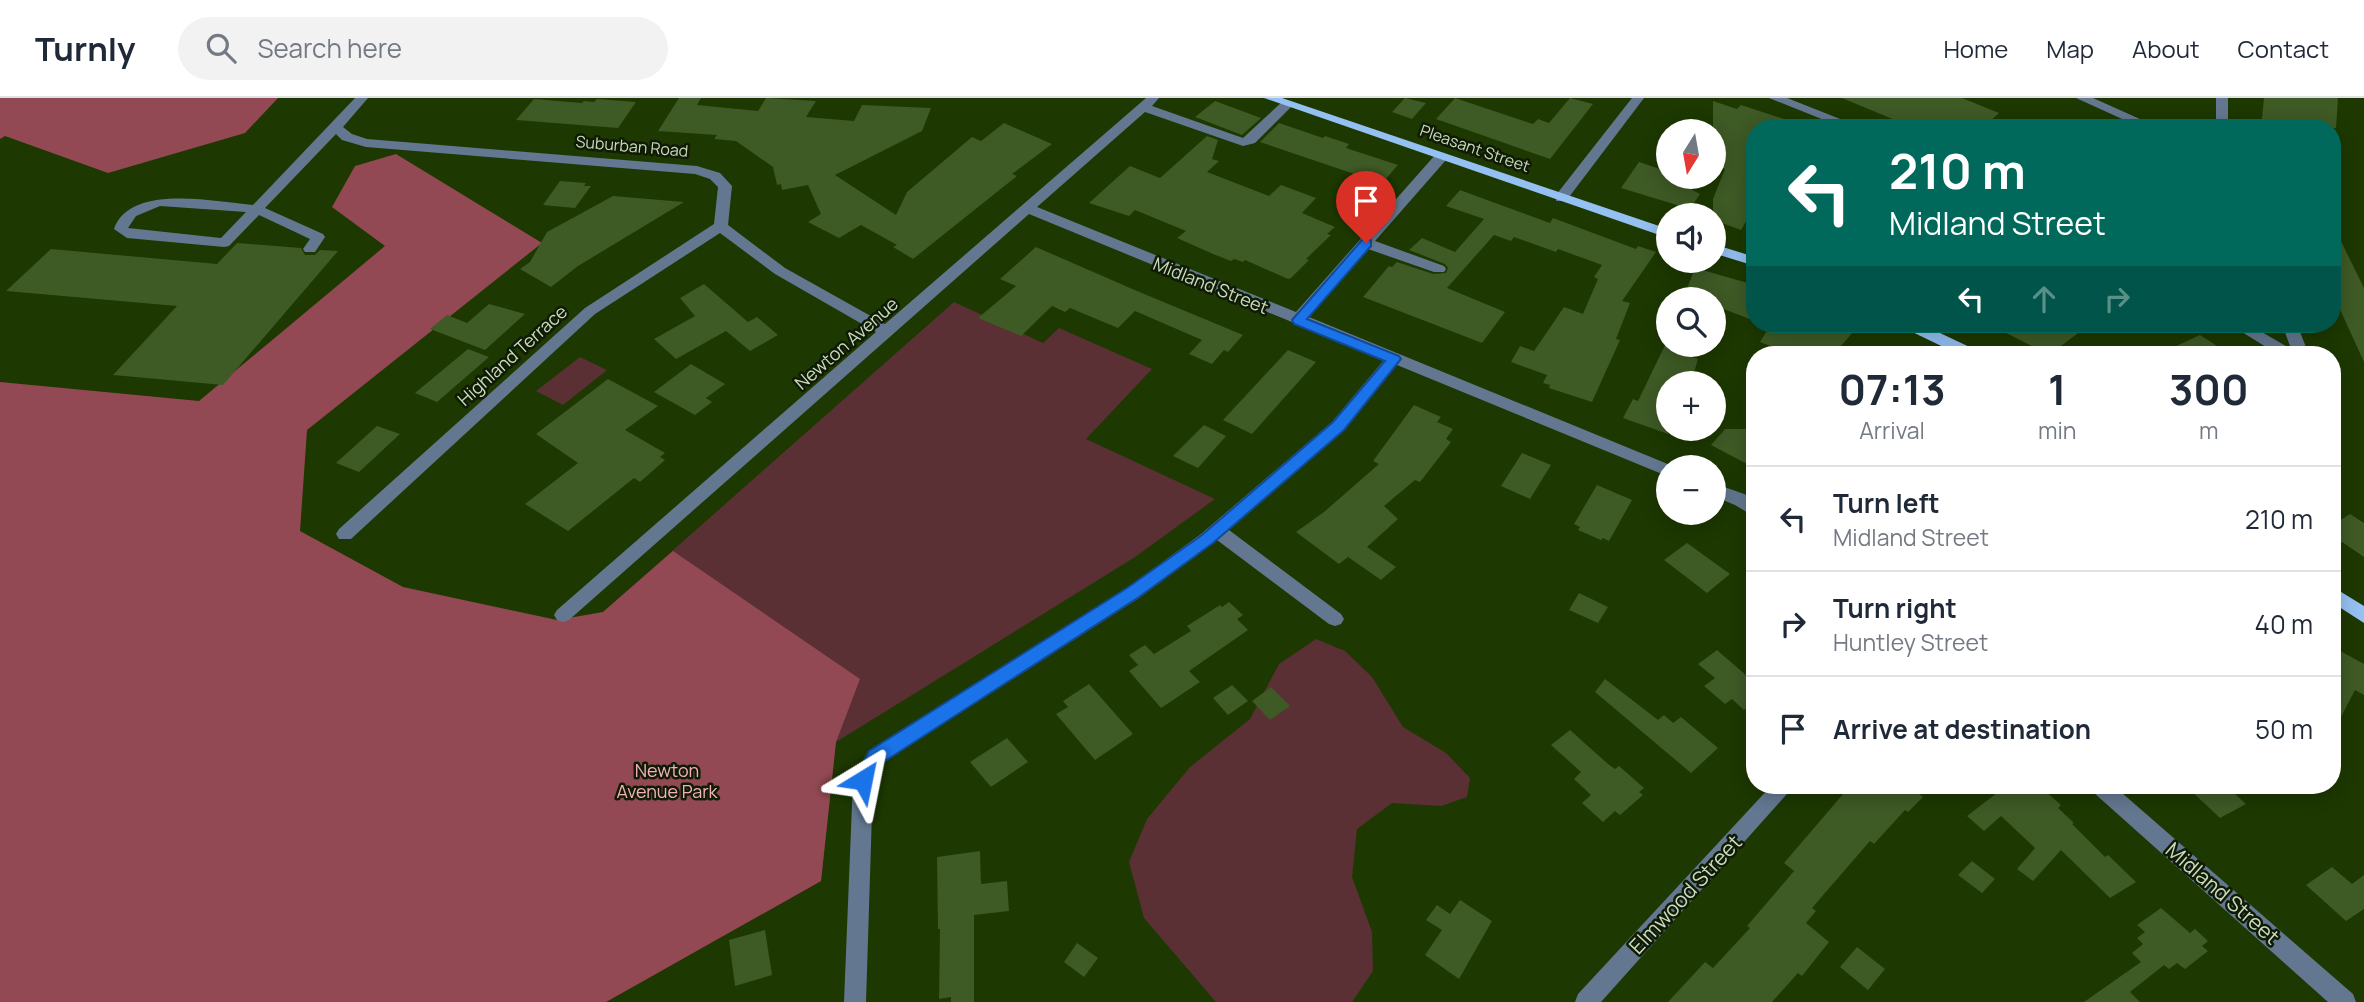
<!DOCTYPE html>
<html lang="en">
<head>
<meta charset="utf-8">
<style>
	body { margin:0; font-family:Manrope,sans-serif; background:#f2f2f3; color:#1f2937; height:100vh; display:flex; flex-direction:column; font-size:26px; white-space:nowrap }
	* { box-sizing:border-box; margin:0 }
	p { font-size:23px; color:#747a83 }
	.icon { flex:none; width:38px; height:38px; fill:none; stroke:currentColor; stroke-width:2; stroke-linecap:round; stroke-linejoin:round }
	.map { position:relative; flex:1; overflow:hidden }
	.side { position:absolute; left:1746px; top:248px; width:595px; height:448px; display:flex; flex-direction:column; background:#fff; border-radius:28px; box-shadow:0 4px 18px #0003 }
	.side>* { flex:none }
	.guide { position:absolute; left:1746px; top:21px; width:595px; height:214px; border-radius:28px; box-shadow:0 4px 18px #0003; background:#00695c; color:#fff; overflow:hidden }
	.needle { width:46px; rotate:191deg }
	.controls { position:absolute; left:1656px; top:21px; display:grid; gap:14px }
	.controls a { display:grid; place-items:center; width:70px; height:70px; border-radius:50%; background:#fff; box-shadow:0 4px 18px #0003; font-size:35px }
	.pin { position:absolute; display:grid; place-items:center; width:60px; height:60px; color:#fff; margin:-72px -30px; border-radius:50% 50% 50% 0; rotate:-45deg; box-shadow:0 0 7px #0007 }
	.pin .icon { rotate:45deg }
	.me { position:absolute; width:77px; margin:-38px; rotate:35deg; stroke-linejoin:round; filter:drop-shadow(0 0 5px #0008) }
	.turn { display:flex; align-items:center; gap:24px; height:147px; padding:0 28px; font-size:32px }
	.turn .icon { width:91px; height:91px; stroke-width:2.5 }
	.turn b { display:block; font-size:49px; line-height:60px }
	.lanes { display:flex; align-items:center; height:66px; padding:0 28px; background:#0003; justify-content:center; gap:35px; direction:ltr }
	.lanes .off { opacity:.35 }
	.eta { display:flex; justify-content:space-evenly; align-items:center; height:119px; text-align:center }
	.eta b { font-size:42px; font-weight:700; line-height:49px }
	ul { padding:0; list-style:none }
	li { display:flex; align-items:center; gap:21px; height:105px; padding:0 28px; border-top:2px solid #e0e1e3 }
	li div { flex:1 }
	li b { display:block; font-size:26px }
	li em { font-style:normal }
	header { display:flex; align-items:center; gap:42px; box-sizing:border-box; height:98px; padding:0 35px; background:#fff; border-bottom:2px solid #e0e1e3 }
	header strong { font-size:33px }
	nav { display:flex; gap:38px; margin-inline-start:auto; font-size:24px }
	.search { width:490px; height:63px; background:#f2f2f3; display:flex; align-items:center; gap:18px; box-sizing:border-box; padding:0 24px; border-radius:38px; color:#747a83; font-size:26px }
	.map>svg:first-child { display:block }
</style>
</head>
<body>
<header>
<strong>Turnly</strong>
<div class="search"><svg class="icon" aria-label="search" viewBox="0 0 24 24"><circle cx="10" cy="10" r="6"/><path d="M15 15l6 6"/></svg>Search here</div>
<nav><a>Home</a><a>Map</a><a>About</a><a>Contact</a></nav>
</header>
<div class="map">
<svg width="2364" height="904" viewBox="0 0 2364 904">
	<rect width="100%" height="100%" fill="#1d3800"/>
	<g fill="#5a3035">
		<path d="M954 204 1043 245 1059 230 1152 271 1086 341 1215 401 1135 459 836 644 821 783 606 904H0L179 630 603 514Z"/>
		<path d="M580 259 607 272 563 307 536 293Z"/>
		<path d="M1316 541 1345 553 1372 579 1403 629 1446 655 1470 680 1467 699 1441 708 1392 705 1357 731 1352 779 1372 834 1373 873 1352 904H1216L1144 820 1129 764 1147 721 1190 669 1250 621 1279 566Z"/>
	</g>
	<g fill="#934953">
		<path d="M0 0H278L245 35 108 75 5 38 0 41Z"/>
		<path d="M396 56 542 145 307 332 300 433 403 489 557 522 603 514 673 453 860 581 836 644 821 783 606 904H0V284L199 303 385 148 332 109 355 68Z"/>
	</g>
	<g fill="#3e5a25">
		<path d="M679 0H701L697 7 758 13 766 0 816 3 806 19 854 23 862 7 931 10 922 33 835 77 896 117 907 94 972 39 981 43 1004 25 1052 46 1012 76 1017 78 913 161 893 149 897 147 861 127 839 140 808 124 821 116 808 87 782 92 781 86 777 87 773 69 736 43 714 41 717 37 658 33Z"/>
		<path d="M1405 0 1426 5 1412 21 1392 14Z"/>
		<path d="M1455 0 1533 26 1538 21 1549 25 1570 0 1593 6 1550 61 1436 21Z"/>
		<path d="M1842 0H1962L1999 15 1982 30H1914Z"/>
		<path d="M2264 0H2338L2336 30H2307L2295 27 2296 30H2261Z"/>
		<path d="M534 1 582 5 584 3 594 4 597 1 636 4 618 30 516 22Z"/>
		<path d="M1215 3 1261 20 1242 37 1195 19Z"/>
		<path d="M1713 3 1737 11 1741 7 1799 26 1798 30H1755V108L1741 132 1719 124 1721 122 1713 119V101L1725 71 1713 65Z"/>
		<path d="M1279 25 1323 40 1325 38 1349 46 1346 50 1398 67 1385 82 1378 80 1375 83 1260 44Z"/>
		<path d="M1207 38 1218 42 1212 61 1219 63 1207 74 1269 98 1281 87 1316 100 1302 115 1335 129 1327 136 1331 137 1306 161 1309 162 1291 180 1288 181 1245 162 1243 164 1234 161 1231 163 1213 156 1177 140 1186 133 1135 112 1129 118 1089 105 1130 68 1160 80Z"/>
		<path d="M1639 64 1666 73 1664 77 1700 96 1690 111 1621 90Z"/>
		<path d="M560 83 586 85 584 88H591L575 110 543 107Z"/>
		<path d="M1460 92 1550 125 1553 120 1636 151 1638 148 1656 154 1622 203 1630 205 1616 241 1620 242 1592 304 1549 290 1550 287 1543 285 1547 277 1511 264 1520 248 1534 253 1564 209 1583 216 1598 181 1594 179 1602 167 1558 151 1556 154 1514 139 1511 143 1494 137 1447 190 1505 214 1482 245 1363 199 1389 168 1392 169 1397 164 1433 176 1446 175 1448 170 1445 166 1409 152 1422 140 1455 154 1484 121 1446 108Z"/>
		<path d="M613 98 684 104 578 168 551 189 520 171 530 164 547 134Z"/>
		<path d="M2333 127 2364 190V264L2333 196Z"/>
		<path d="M237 145 301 150 305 157H315L320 152 338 153 223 287 113 277 177 208 6 193 51 151 217 166Z"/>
		<path d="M1036 149 1137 193 1243 237 1228 254 1224 252 1212 266 1189 256 1202 242 1135 213 1118 230 1070 210 1065 214 1052 208 1021 238 978 220 1016 188 1000 181Z"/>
		<path d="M1695 170 1755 187V223L1713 207V201H1683Z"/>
		<path d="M704 186 748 224 757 219 778 237 750 253 726 233 676 261 654 241 695 218 680 200Z"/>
		<path d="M489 206 525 216 485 252 430 231 447 217 467 225Z"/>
		<path d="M1771 226H1860L1833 257H1794L1760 244Z"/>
		<path d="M1989 226H2090L2049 257Z"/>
		<path d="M2200 237 2231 257H2157Z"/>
		<path d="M1668 241V251L1698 261 1691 285H1668V336L1623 320 1633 301 1638 303Z"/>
		<path d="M468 251 489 259 437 304 415 295Z"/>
		<path d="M1288 252 1316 264 1252 336 1223 322Z"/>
		<path d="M691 266 725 286 706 300 712 304 695 317 654 294Z"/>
		<path d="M608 281 658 308 625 332 665 355 660 359 665 362 640 384 634 380 568 433 525 406 578 365 536 336Z"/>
		<path d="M1414 307 1441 319 1437 324 1453 331 1446 341 1451 344 1420 384 1415 382 1384 408 1398 421 1367 449 1396 469 1381 482 1348 459 1339 466 1296 434 1324 414 1379 366 1373 363Z"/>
		<path d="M1204 327 1226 338 1198 370 1173 358Z"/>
		<path d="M377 328 400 336 359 374 336 365Z"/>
		<path d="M1725 331H1755V352L1745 365 1711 347Z"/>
		<path d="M1522 355 1551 367 1530 401 1501 388Z"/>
		<path d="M1597 387 1632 402 1609 443 1603 440 1601 442 1578 432 1580 429 1574 426Z"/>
		<path d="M2350 416 2364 425V459L2342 444 2333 451V427Z"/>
		<path d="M1687 445 1730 476 1707 495 1664 462Z"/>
		<path d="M1579 495 1608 509 1598 525 1569 512Z"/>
		<path d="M1229 504 1243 517 1237 521 1248 532 1189 573 1200 584 1161 610 1129 573 1138 567 1129 557 1145 547 1154 556 1191 533 1187 528 1220 507 1222 509Z"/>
		<path d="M2333 549 2364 566V597L2355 592 2333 634Z"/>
		<path d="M1717 552 1755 585V603L1744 612 1732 601 1725 606 1704 588 1715 580 1698 566Z"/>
		<path d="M1605 581 1658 622 1664 617 1673 625 1681 619 1718 650 1691 675 1595 594Z"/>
		<path d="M1089 586 1133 636 1095 662 1056 616 1068 609 1063 603Z"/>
		<path d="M1232 587 1248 603 1228 617 1213 600Z"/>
		<path d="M1271 589 1290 608 1270 622 1252 603Z"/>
		<path d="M1570 632 1608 666 1615 671 1619 668 1644 690 1639 694 1643 697 1620 717 1615 713 1603 724 1582 705 1591 697 1574 681 1581 674 1551 647Z"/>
		<path d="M1007 640 1028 664 991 689 970 664Z"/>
		<path d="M1850 688H1909L1923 699 1908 714 1905 712 1874 746 1870 743 1812 810 1816 813 1806 825 1829 844 1802 878 1798 875 1772 904H1668L1705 864 1713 870 1750 830 1747 828 1794 773 1784 765Z"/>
		<path d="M2006 688H2030L2038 695 2044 692 2061 707 2058 710 2074 725 2072 726 2105 759 2108 757 2136 784 2110 800 2061 752 2033 783 2017 771 2035 750 2001 718 1984 733 1967 718Z"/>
		<path d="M2186 688H2226L2246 706 2220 720Z"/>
		<path d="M980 753 981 786 1007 783 1009 813 974 817V904H951V899L939 901 940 831H938L937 759Z"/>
		<path d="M1972 763 1995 781 1982 795 1958 777Z"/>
		<path d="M2332 769 2352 786 2364 777V811L2346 823 2306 787Z"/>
		<path d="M1460 802 1492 823 1459 881 1425 857 1442 832 1426 822 1437 807 1450 816Z"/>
		<path d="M2161 810 2190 835 2195 831 2208 843 2202 848 2208 853 2185 871 2177 865 2169 871 2164 867 2130 894 2140 904H2084L2141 864 2132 855 2143 846 2137 840 2145 834 2137 827Z"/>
		<path d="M765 832 772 877 735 888 729 842Z"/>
		<path d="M1077 845 1098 860 1084 879 1064 864Z"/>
		<path d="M1857 849 1885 871 1868 892 1840 869Z"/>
	</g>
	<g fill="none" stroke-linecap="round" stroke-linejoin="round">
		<g fill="#637890" fill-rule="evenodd">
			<path d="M355 0H368L343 29 352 36 367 41 697 68 720 75 732 88 728 127 785 170 885 226 1146 0H1159L1152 8 1243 40 1283 3H1291V9L1255 45 1243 48 1145 14 1037 109 1296 214 1436 56H1446V62L1375 143 1444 168 1446 171 1444 174H1434L1368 151 1309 219 1675 369H1668V378L1662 376 1397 267 1344 332 1229 432 1341 516 1344 521 1341 526 1335 528 1329 526 1217 442 1139 500 882 665 873 683 866 904H844L853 682 868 653 1127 490 1201 436 1332 324 1384 262 1029 116 569 522 563 524 557 522 554 517 557 512 876 234 775 176 720 135 595 216 351 441H339L336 436 339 431 585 210 714 126 718 89 710 81 695 76 366 49 342 42 336 36 265 110 323 136 325 139 315 154H305L303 151 310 141 259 117 229 148 224 149 127 140 114 131C130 85 215 104 253 107ZM160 108 246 114 221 140 128 130 136 118Z"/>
			<path d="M1632 0H1644L1566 103H1556V97Z"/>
			<path d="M1769 0H1787L1863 30H1844Z"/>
			<path d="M2076 0H2093L2160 30H2142Z"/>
			<rect x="2216" y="0" width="12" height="30"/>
			<path d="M2229 226H2248L2291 251 2282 226H2297L2309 257H2279Z"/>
			<path d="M1713 385 1747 397 1755 404V419L1735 407 1713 398Z"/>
			<path d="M1771 688H1794L1601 904H1575L1578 896Z"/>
			<path d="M2090 688H2114L2353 896 2356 904H2328L2093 694Z"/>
		</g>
		<g fill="#95c0f2" fill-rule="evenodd">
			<path d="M1264 0H1282L1668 131V140Z"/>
			<path d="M1713 146 1755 159V168L1713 155Z"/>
			<path d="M1902 226H1921L1978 253 1981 257H1960L1904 230Z"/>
			<path d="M2333 489 2364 508V525L2333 505Z"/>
		</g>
	</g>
	<path fill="#1a73e8" stroke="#114b97" stroke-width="2" d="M1366 141 1371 142V148L1307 221 1399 258 1401 261 1344 332 1213 445 1139 499 882 665 870 688 863 690 857 688 854 682 869 653 1127 490 1202 437 1333 324 1385 263 1294 226 1292 222 1362 142Z"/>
	<g text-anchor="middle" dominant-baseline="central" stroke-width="5" stroke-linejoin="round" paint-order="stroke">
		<g font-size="16" fill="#cadbbe" stroke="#101b06">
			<text transform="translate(632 48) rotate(5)">Suburban Road</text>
			<text transform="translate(1475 50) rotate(19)">Pleasant Street</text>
		</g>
		<g font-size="18" fill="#cadbbe" stroke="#101b06">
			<text transform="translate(1211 187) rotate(22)">Midland Street</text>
			<text transform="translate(846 245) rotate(-41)">Newton Avenue</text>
			<text transform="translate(512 257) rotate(-42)">Highland Terrace</text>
		</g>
		<g font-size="18" fill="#f4b2b8" stroke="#101b06">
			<text x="667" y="672">Newton<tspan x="667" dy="21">Avenue Park</tspan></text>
		</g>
		<g font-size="21" fill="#cadbbe" stroke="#101b06">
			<text transform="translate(2223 795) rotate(41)">Midland Street</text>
			<text transform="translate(1685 796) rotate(-47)">Elmwood Street</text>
		</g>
	</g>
</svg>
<div class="controls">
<a><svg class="needle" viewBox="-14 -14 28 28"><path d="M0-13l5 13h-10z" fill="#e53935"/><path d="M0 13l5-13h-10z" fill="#747a83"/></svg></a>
<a><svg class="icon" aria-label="sound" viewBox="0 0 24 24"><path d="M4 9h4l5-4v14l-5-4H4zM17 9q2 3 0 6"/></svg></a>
<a><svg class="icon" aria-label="search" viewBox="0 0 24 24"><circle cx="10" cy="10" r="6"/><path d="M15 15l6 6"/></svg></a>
<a>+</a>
<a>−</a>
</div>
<div class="pin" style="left:1366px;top:145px;background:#d93025"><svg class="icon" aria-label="arrive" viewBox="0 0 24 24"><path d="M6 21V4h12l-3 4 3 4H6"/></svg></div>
<svg class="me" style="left:863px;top:682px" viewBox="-20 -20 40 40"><path d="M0-17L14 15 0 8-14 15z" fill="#1a73e8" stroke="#fff" stroke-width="4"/></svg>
<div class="guide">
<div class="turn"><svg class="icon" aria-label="left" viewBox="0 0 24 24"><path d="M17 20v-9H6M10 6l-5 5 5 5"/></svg><div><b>210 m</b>Midland Street</div></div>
<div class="lanes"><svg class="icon" aria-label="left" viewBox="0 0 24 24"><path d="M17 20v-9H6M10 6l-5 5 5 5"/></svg><svg class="icon off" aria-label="ahead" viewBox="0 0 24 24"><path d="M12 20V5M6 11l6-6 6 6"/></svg><svg class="icon off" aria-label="right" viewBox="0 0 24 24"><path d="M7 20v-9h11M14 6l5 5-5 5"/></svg></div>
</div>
<section class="side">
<div class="eta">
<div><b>07:13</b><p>Arrival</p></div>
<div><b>1</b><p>min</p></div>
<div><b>300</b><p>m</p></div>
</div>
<ul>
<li><svg class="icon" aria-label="left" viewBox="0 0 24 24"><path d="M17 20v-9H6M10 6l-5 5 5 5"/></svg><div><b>Turn left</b><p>Midland Street</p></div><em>210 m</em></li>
<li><svg class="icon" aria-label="right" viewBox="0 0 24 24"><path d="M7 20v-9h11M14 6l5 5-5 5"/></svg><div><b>Turn right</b><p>Huntley Street</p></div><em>40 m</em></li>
<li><svg class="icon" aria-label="arrive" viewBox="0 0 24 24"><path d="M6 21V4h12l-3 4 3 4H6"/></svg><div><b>Arrive at destination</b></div><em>50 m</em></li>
</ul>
</section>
</div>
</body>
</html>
